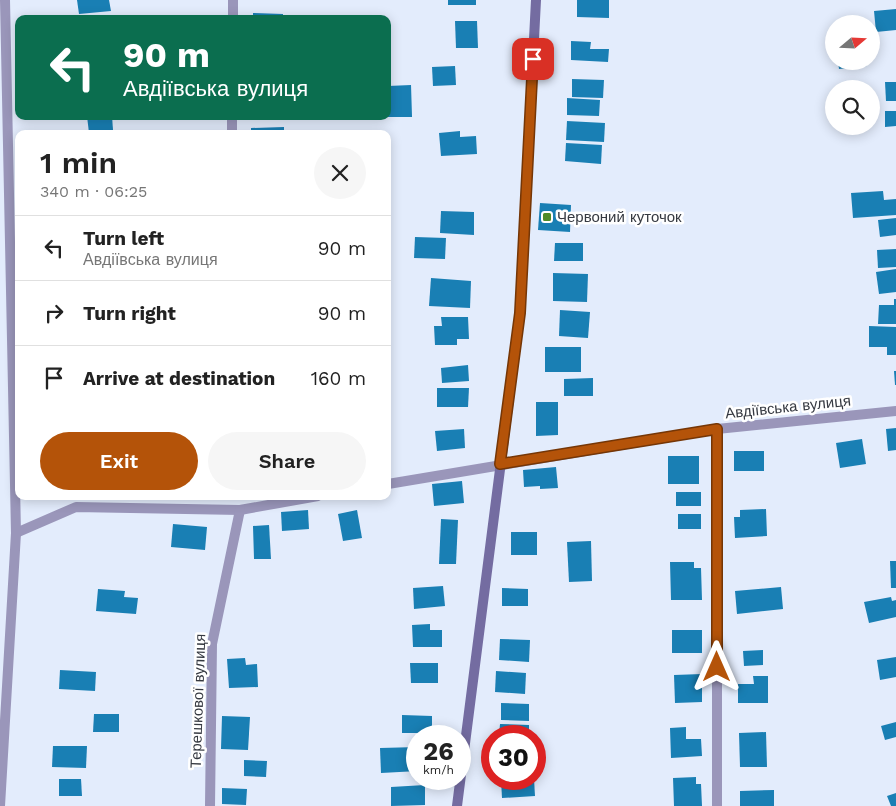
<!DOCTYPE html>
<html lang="en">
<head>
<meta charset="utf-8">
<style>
	body { margin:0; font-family:"Work Sans",sans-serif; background:#f6f6f6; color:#222; height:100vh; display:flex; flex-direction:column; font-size:19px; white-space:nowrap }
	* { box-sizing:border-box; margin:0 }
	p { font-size:16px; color:#767676 }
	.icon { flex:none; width:28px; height:28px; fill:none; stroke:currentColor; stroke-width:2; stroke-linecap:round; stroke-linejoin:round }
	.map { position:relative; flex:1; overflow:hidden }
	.sheet { position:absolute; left:15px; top:130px; width:376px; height:370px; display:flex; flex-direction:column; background:#fff; border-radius:10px; box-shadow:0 2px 12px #0003 }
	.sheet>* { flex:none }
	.banner { position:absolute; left:15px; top:15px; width:376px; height:105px; border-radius:10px; box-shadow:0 2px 12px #0003; background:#0b6e4f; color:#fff; overflow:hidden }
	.needle { width:32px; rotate:71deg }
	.controls { position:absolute; left:825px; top:15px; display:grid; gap:10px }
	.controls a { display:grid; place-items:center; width:55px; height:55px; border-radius:50%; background:#fff; box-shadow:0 2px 12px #0003; font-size:25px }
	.speed { position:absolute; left:406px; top:725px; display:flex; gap:10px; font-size:25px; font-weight:700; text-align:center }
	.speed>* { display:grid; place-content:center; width:65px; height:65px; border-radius:50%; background:#fff; box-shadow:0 2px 12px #0003; line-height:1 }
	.speed small { font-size:12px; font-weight:400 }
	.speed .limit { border:8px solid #d22; background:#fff; color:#111 }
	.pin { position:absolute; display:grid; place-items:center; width:42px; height:42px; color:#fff; margin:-21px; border-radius:10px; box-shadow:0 2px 8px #0006 }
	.me { position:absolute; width:55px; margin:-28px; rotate:0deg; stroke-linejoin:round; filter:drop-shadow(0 0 4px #0008) }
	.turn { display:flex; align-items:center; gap:18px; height:105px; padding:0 25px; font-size:22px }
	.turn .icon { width:65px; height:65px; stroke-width:2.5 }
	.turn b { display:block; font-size:35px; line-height:42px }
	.round { display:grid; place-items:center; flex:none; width:52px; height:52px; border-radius:26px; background:#f6f6f6 }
	.headline { display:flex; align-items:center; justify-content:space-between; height:85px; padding:0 25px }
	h1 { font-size:30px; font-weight:600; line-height:38px }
	.cta { display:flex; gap:10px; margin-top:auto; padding:10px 25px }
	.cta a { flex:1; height:58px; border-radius:30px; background:#b45309; color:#fff; font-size:20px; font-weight:600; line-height:58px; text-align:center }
	.cta a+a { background:#f6f6f6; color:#222 }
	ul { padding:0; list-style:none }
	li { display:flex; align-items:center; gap:15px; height:65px; padding:0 25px; border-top:1px solid #e0e0e0 }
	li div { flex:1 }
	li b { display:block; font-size:19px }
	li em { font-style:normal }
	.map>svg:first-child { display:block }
</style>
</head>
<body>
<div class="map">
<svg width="896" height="806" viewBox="0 0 896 806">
	<rect width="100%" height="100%" fill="#e3ecfc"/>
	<g fill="#197fb4">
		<path d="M77 0H109L111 11 79 14Z"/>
		<rect x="448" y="0" width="28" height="5"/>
		<path d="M577 0H609V18L577 17Z"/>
		<path d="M896 9V30L876 32 874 11Z"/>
		<path d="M253 13 283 14V19H253Z"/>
		<path d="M455 21H477L478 48H456Z"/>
		<path d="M571 41 591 42 590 49H609L608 62 571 60Z"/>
		<path d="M838 61H867V66L839 69Z"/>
		<path d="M455 66 456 85 433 86 432 67Z"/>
		<path d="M572 79 604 80 603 98 572 97Z"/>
		<path d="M885 82H896V101H886Z"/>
		<path d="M411 85 412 117H388V86Z"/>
		<path d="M567 98 600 100 599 116 567 115Z"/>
		<path d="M885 111H896V126L885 127Z"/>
		<path d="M87 116H112L113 130 89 133Z"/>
		<path d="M567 121 605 123 604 142 566 140Z"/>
		<path d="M284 127V134H251V128Z"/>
		<path d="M460 131V137L476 136 477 154 441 156 439 133Z"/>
		<path d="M566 143 602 145 601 164 565 161Z"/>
		<path d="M883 191 884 200 896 199V215L853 218 851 193Z"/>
		<path d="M540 203 571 205 570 232 538 230Z"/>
		<path d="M441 211 474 212V235L440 233Z"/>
		<path d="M896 218V235L880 237 878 220Z"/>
		<path d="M415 237 446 238 445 259 414 258Z"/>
		<path d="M555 243H583V261H554Z"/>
		<path d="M896 249V267L878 268 877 250Z"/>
		<path d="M896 269V292L879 294 876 272Z"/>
		<path d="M553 273 588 274 587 302 553 301Z"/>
		<path d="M431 278 471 281 470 308 429 306Z"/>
		<path d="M894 299H896V324H878L879 305H894Z"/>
		<path d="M560 310 590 312 588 338 559 336Z"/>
		<path d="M441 317H468L469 339H457V345H435L434 326H442Z"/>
		<path d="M869 326 896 327V355H887V347H869Z"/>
		<rect x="545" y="347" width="36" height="25"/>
		<path d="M468 365 469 381 442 383 441 368Z"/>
		<path d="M894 371H896V385H895Z"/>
		<path d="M593 378V396H564V379Z"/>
		<path d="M437 388H469L468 407H437Z"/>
		<path d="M536 402H558V435L536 436Z"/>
		<path d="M896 428V450L888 451 886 429Z"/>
		<path d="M464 429 465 448 437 451 435 431Z"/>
		<path d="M862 439 866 464 840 468 836 443Z"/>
		<rect x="734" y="451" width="30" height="20"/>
		<rect x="668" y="456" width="31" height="28"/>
		<path d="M556 467 558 488 540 489V486L524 487 523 470Z"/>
		<path d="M462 481 464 503 434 506 432 484Z"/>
		<rect x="676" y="492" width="25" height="14"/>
		<path d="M766 509 767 536 735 538 734 517H740V510Z"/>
		<path d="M308 510 309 529 282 531 281 512Z"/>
		<path d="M357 510 362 538 343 541 338 514Z"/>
		<rect x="678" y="514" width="23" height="15"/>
		<path d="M441 519 458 520 456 564H439Z"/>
		<path d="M173 524 207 527 205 550 171 547Z"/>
		<path d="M269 525 271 559H254L253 526Z"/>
		<rect x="511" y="532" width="26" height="23"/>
		<path d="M591 541 592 581 569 582 567 542Z"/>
		<path d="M890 561H896V588H891Z"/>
		<path d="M670 562H694V568H701L702 600H671Z"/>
		<path d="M443 586 445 606 414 609 413 588Z"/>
		<path d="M781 587 783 609 737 614 735 591Z"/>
		<path d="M502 588 528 589V606H502Z"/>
		<path d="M98 589 125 591 124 597 138 598 136 614 96 611Z"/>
		<path d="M891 597 892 601 896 600V617L869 623 864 602Z"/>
		<path d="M430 624V630H442V647H413L412 625Z"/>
		<rect x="672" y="630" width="30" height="23"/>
		<path d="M500 639 530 640 529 662 499 660Z"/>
		<path d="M763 650V665L744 666 743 651Z"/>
		<path d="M896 657V677L880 680 877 660Z"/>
		<path d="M245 658 246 665 257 664 258 687 229 688 227 659Z"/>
		<path d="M410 663H438V683H411Z"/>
		<path d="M60 670 96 672 95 691 59 689Z"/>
		<path d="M496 671 526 673 525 694 495 692Z"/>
		<path d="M702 674V702L675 703 674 675Z"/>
		<path d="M753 676H768V703H738V684H754Z"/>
		<path d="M501 703 529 704V721L501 720Z"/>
		<path d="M94 714H119V732H93Z"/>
		<path d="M402 715 432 716V733H402Z"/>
		<path d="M222 716 250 717 248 750 221 749Z"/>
		<path d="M896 722V737L885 740 881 726Z"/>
		<path d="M500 724 529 725V736H499Z"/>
		<path d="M686 727V739H701L702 756 671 758 670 728Z"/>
		<path d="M766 732 767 767H740L739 733Z"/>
		<path d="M53 746H87L86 768 52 767Z"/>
		<path d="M418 747V771L381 773 380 748Z"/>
		<path d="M244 760 267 761 266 777 244 776Z"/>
		<path d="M696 777V784H701L702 806H674L673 778Z"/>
		<path d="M59 779H81L82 796H59Z"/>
		<path d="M534 779 535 796 502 798 501 780Z"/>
		<path d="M425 785V805L391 806V787Z"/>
		<path d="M222 788 247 789 246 805 222 804Z"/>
		<path d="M774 790V806H740V791Z"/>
		<path d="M896 793V806H891L887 796Z"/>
	</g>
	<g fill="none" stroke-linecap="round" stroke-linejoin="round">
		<g stroke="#9a96ba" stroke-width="10">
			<path d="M233 19V0"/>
			<path d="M232 134V116"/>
			<path d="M717 429V806"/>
			<path d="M388 484 717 429 896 411"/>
			<path d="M16 533 76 507 240 510 318 496"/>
			<path d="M0 806 16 533 5 0"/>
			<path d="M210 806 212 644 240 510"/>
		</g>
		<path stroke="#746ca1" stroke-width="10" d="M457 806 520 313 536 0"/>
	</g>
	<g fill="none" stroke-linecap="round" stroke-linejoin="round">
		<g stroke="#753606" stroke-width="12">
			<path id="route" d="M533 59 520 313 500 464 717 429V667"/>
		</g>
		<use href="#route" stroke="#b45309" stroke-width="9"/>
	</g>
	<rect fill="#508b28" stroke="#fff" stroke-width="2" x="542" y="212" width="10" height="10" rx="2.5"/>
	<g text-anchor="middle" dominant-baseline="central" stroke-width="5" stroke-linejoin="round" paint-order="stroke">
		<g font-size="15" fill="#353941" stroke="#fff" text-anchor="start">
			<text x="557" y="217">Червоний куточок</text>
		</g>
		<g font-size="15" fill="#353941" stroke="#fff">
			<text transform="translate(788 407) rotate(-6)">Авдіївська вулиця</text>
			<text transform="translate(198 701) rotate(-88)">Терешкової вулиця</text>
		</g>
	</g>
</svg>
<div class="controls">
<a><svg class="needle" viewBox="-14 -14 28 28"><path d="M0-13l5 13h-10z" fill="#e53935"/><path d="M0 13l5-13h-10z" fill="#767676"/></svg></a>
<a><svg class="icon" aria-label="search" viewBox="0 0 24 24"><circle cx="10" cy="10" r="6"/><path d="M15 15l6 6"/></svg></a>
</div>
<div class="speed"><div>26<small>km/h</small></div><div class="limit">30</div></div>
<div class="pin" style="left:533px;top:59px;background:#d93025"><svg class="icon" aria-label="arrive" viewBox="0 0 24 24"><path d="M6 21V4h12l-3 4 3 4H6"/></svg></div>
<svg class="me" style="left:717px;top:667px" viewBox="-20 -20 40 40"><path d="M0-17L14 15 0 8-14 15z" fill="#b45309" stroke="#fff" stroke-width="4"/></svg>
<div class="banner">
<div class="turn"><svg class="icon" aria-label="left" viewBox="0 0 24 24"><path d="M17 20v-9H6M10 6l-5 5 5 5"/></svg><div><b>90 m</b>Авдіївська вулиця</div></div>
</div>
<section class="sheet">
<div class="headline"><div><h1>1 min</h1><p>340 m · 06:25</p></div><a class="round"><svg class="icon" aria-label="close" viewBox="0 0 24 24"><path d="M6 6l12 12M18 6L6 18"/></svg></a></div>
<ul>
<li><svg class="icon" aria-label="left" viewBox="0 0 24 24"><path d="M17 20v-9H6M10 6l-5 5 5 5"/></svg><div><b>Turn left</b><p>Авдіївська вулиця</p></div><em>90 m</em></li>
<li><svg class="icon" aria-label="right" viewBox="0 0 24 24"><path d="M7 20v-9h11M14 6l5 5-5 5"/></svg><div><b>Turn right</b></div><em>90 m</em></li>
<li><svg class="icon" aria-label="arrive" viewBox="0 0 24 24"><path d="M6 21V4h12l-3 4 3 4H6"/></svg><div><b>Arrive at destination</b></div><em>160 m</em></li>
</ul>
<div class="cta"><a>Exit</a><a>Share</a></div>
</section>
</div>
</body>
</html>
